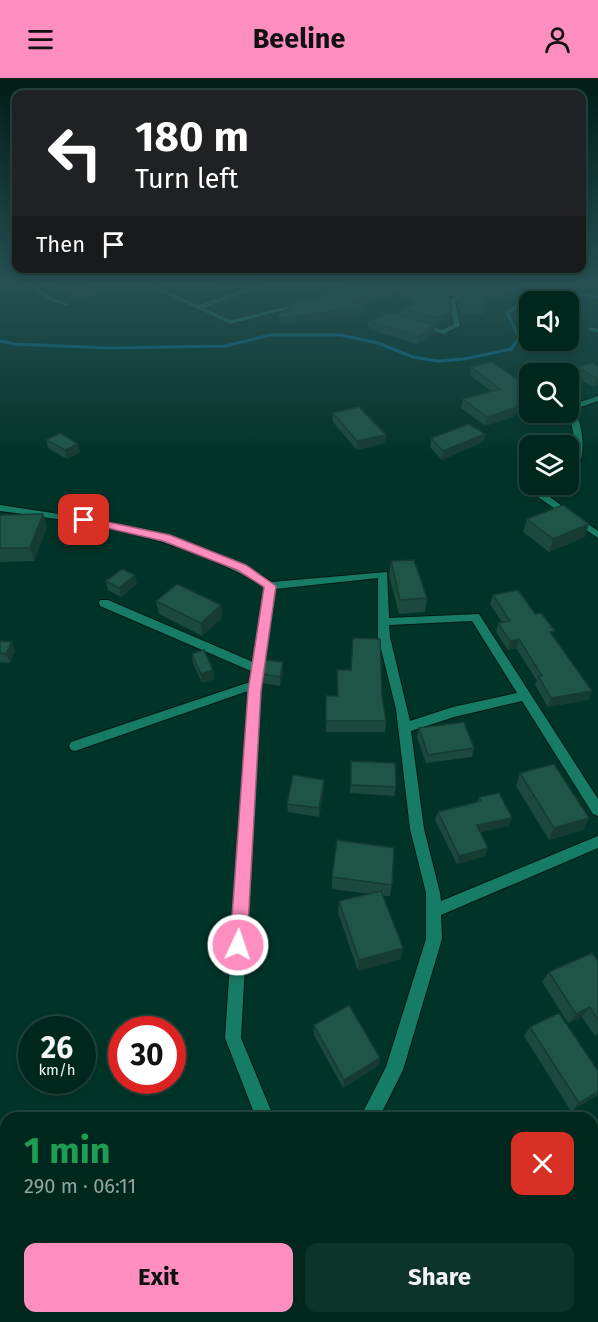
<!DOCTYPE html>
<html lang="en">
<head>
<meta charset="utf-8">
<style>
	body { margin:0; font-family:"Fira Sans",sans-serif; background:#0e332b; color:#f1f3f6; height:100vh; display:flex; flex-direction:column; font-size:22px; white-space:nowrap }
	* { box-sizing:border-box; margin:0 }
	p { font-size:20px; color:#95a5a4 }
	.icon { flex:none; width:33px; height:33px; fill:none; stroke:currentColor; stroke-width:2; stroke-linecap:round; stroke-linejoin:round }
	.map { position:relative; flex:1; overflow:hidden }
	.side { position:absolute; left:0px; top:1034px; width:598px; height:212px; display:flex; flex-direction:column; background:#00271e; border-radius:18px 18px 0 0; box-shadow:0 3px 9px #0003,0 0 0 2px #22443c }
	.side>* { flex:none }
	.top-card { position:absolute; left:12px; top:12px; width:574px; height:183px; border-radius:12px; box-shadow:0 3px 9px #0003,0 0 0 2px #22443c; background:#202124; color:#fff; overflow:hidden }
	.tools { position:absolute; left:519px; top:213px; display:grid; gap:12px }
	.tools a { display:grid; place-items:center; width:60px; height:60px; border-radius:12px; background:#00271e; box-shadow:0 3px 9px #0003,0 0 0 2px #22443c; font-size:30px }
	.speed { position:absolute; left:18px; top:938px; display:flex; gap:12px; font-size:30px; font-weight:700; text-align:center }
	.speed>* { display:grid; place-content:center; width:78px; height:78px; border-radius:50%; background:#00271e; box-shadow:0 3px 9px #0003,0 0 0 2px #22443c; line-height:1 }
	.speed small { font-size:15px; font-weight:400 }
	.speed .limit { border:9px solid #d22; background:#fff; color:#111 }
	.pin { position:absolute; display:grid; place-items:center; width:51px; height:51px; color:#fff; margin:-26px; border-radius:12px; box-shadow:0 3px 9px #0006 }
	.me { position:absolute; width:66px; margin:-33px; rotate:3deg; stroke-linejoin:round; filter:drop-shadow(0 0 4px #0008) }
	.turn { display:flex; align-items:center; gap:21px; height:126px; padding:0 24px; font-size:27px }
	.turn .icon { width:78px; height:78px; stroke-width:2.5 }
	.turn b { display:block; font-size:42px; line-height:51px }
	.then { display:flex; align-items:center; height:57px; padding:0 24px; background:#0003; gap:12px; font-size:22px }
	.round { display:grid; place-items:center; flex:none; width:63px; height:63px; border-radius:12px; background:#0e332b }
	.summary { display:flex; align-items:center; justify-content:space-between; height:102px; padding:0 24px }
	h1 { font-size:36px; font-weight:700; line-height:45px; color:#1e9e55 }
	.primary-button { display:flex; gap:12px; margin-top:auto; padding:12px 24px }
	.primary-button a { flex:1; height:69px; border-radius:12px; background:#fd8ebf; color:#111; font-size:24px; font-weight:700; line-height:69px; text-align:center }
	.primary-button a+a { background:#0e332b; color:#f1f3f6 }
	header { display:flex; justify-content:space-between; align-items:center; height:78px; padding:0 24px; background:#fd8ebf; color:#111; font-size:27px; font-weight:700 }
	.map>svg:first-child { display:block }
</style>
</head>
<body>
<header><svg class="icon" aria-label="menu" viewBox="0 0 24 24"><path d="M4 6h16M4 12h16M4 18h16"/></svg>Beeline<svg class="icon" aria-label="person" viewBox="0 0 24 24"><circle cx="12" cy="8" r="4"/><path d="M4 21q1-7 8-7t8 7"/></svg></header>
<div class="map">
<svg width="598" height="1244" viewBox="0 0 598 1244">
	<rect width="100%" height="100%" fill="#003428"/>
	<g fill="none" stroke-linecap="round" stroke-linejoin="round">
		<path stroke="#056f98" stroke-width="3" d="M0 263 14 266 110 270 225 268 270 257H340L378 265 413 279 438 283 464 281 511 271 519 260 507 235C535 214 564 212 598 219"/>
		<g stroke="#001912" stroke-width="2">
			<g id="street">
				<path d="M29 207H35L50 219 69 226 66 228 46 221Z"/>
				<path d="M146 207H153L198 227 257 207H265L264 208 204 230 231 242 302 225 305 227 230 246Z"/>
				<path d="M479 207H486L455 223 460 248 443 256 419 249 418 248 421 246 442 252 454 246 448 222Z"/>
				<path d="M590 249 598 251V255L588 252V250Z"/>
				<path d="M598 318V323L575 331C584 355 586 374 576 398L568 402 575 364 568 328Z"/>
				<path d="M541 406H554L541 413 598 453V460L529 413Z"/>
				<path d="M0 427 105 443 177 461 211 473 243 488 272 504 387 494 389 540 479 536 598 721V738L593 736 522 623 454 639 411 653 424 751 440 815 441 823 598 758V770L441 837 442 861 403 992 379 1040H360L386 989 426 861V815L410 751 396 631 378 559V500L275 511 260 613 241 960 274 1040H256L225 960 248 613 75 673 71 672 69 668 71 664 250 604 251 593 100 528 99 525 100 522H108L253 584 265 509C178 458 98 446 0 433ZM472 543 517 615 453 629 410 643 390 559 389 547Z"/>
				<path d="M0 1205 6 1207V1239H15L11 1244H0Z"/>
				<path d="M101 1239H129L127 1244H99Z"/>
				<path d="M356 1239H377L379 1244H358Z"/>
			</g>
		</g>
		<use href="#street" fill="#177c65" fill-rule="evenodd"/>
	</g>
	<g fill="#1b493d">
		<path d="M57 207H92L95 208 96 216 78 221Z"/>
		<path d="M214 207H249L231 213Z"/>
		<path d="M355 207H475L449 219 452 234 451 241 436 248H435L434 255 418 266 368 251V243L400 238V231L419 224 397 214 361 228 363 229V237L280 247 279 235 287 232V226L310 223Z"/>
		<path d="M459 217 484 224 485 228 484 236 461 237 458 224Z"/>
		<path d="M528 283 544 286 541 296H530V314L528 315 530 316V334H536L524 338 517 333 513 339 485 348 461 330 463 321 491 313 470 297 471 289 492 284 516 301Z"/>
		<path d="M598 288V307L593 309 575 298 577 289Z"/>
		<path d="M333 335 386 357 385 365 357 372 333 344Z"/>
		<path d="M485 356 483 364 442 382 430 369 431 360Z"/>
		<path d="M46 362 80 374 67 381 48 370Z"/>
		<path d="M43 436 47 449 34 483 0 484V437Z"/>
		<path d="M527 441 585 459 549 474 523 454Z"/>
		<path d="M391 483 427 520 425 534 399 536 389 497Z"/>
		<path d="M106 503 137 506 121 519 108 512Z"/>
		<path d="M493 517 535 536 553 558 592 613 588 622 548 629 535 607 537 603 516 570 508 572 496 554 498 545 502 544 490 526Z"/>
		<path d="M156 523 221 527 222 540 202 558 159 536Z"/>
		<path d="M0 563 15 573 10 585 0 584Z"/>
		<path d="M192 576 213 592 214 601 202 605 193 585Z"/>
		<path d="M337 592 382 618 386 643 385 654H326V618H337Z"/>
		<path d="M283 593 280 608 263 605V596Z"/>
		<path d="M419 650 474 670 472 679 426 685 417 659Z"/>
		<path d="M351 683 396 709 394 718 350 715Z"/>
		<path d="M520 695 589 740 583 752 549 762 516 708Z"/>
		<path d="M324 702V710L319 739 288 734 287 726Z"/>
		<path d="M479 719 509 748 480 754 488 770 485 778 457 786 435 742 438 734 477 724Z"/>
		<path d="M332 799 392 807 390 818H383L401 881 358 893 338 835 339 823 370 816 332 811Z"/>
		<path d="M598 883V956L595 958 582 939 568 945 542 904 549 894Z"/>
		<path d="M314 947 380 980 378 988 343 1010 314 957Z"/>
		<path d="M530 949 598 993V1017L571 1033 524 958Z"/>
	</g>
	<g fill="#163c32">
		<path d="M231 207H249L231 213Z"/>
		<path d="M398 207 397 214 357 230 363 229V237L280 247V240L350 225Z"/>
		<path d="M460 207H475L447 220 448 212Z"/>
		<path d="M509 207H525L482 225 483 217Z"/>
		<path d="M95 208 96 216 78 221 76 213Z"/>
		<path d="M452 234 451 241 436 248 437 240Z"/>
		<path d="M435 246 434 255 418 266V258Z"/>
		<path d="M544 286 541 296H538Z"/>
		<path d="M596 300H598V307L593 309Z"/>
		<path d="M519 324 517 333 513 339 485 348 487 339Z"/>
		<path d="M530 328V334H536L524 338 526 329Z"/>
		<path d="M485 356 483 364 442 382 443 373Z"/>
		<path d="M386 357 385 365 357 372V363Z"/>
		<path d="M78 366 80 374 67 381 65 372Z"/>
		<path d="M43 436 47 449 34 483 30 470Z"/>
		<path d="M589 446 585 459 549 474 553 461Z"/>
		<path d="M135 497 137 506 121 519 119 510Z"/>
		<path d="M221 527 222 540 202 558 201 545Z"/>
		<path d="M519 561 516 570 508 572 510 563Z"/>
		<path d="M12 564 15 573 10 585 6 576Z"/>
		<path d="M283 584V593L280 608V599Z"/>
		<path d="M213 592 214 601 202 605 201 596Z"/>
		<path d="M592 613 588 622 548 629 551 620Z"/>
		<path d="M324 702V710L319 739V730Z"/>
		<path d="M512 740 509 748 474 756 477 747Z"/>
		<path d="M589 740 583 752 549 762 554 750Z"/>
		<path d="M488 770 485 778 457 786 459 778Z"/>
		<path d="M403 870 401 881 358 893 359 882Z"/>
		<path d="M590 929 582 939 568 945 576 936Z"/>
		<path d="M380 980 378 988 343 1010 344 1002Z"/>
		<path d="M598 1014V1017L571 1033 579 1025Z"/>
	</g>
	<g fill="#1f5547" stroke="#163c32" stroke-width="1.5">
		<path d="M67 207H92L95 208 76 213Z"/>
		<path d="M355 207H398L350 225 363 229 280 240 279 235 290 231 287 226 308 221 310 223Z"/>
		<path d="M399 207H460L448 212 452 234 437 240 400 231 429 220Z"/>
		<path d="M477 207H509L483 217 485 228 462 229 459 217Z"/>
		<path d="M389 235 435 246 418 258 368 243Z"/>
		<path d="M528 283 544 286 538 296H530V308L525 316 528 315 530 316V328L526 329 519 324 515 330 487 339 463 321 500 311 471 289 492 284 516 301Z"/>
		<path d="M592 285 598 288V300H596L577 289Z"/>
		<path d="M359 329 386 357 357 363 333 335Z"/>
		<path d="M469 346 485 356 443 373 431 360Z"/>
		<path d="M60 355 78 366 65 372 46 362Z"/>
		<path d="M563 427 589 446 553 461 527 441Z"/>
		<path d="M43 436 30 470H0V437Z"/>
		<path d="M414 482 427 520 400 522 391 483Z"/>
		<path d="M122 491 135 497 119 510 106 503Z"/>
		<path d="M177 506 221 527 201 545 156 523Z"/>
		<path d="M518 512 535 536 541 535 555 553 550 554 592 613 551 620 538 598H542L519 561 510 563 498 545 510 543 493 517Z"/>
		<path d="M353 560 380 561 382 618 386 643H326V618H338L337 592H351Z"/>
		<path d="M0 563 12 564 6 576 0 575Z"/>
		<path d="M204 572 213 592 201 596 192 576Z"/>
		<path d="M265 582 283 584 280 599 263 596Z"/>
		<path d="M464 644 474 670 428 677 419 650Z"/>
		<path d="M351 683 395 685 396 709 351 707Z"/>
		<path d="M554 686 589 740 554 750 520 695Z"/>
		<path d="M293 697 324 702 319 730 287 726Z"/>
		<path d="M499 715 512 740 477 747 488 770 459 778 438 734 481 723 479 719Z"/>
		<path d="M337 762 394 770 392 807 332 799Z"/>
		<path d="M381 813 403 870 359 882 339 823Z"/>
		<path d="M592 875 598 883V942L590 929 576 936 549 894Z"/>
		<path d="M349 927 380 980 344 1002 314 947Z"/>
		<path d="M559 935 598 993V1014L579 1025 530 949Z"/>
	</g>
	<linearGradient id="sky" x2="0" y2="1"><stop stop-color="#001d16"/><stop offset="0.54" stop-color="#265053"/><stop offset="1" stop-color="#265053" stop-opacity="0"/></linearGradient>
	<rect width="598" height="381" fill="url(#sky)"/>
	<path fill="#fd8ebf" stroke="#a45c7c" stroke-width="1.5" d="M84 439 170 457 246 487 276 508 261 613 247 867 245 873 238 876 232 873 230 867 248 613 264 509 237 492 163 463 81 444V440Z"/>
</svg>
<div class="tools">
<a><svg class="icon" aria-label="sound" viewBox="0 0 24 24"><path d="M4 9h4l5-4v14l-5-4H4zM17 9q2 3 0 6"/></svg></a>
<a><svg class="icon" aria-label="search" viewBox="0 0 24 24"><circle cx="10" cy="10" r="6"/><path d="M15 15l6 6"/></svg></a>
<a><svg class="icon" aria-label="layers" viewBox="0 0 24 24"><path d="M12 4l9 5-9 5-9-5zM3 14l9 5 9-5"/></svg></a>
</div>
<div class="speed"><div>26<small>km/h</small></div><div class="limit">30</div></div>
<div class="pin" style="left:84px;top:442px;background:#d93025"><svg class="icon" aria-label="arrive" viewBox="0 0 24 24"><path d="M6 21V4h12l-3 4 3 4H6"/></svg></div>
<svg class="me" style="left:238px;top:867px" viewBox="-20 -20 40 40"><circle r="17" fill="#fd8ebf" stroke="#fff" stroke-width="3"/><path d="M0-11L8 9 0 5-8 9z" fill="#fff"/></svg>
<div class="top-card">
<div class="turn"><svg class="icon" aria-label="left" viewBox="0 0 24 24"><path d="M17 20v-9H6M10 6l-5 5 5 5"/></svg><div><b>180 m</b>Turn left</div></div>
<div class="then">Then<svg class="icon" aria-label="arrive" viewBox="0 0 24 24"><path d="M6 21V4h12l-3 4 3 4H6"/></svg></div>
</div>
<section class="side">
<div class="summary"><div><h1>1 min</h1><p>290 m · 06:11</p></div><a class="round" style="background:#d93025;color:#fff"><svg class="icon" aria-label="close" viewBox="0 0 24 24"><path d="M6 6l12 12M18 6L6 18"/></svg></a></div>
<div class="primary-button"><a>Exit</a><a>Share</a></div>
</section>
</div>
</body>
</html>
